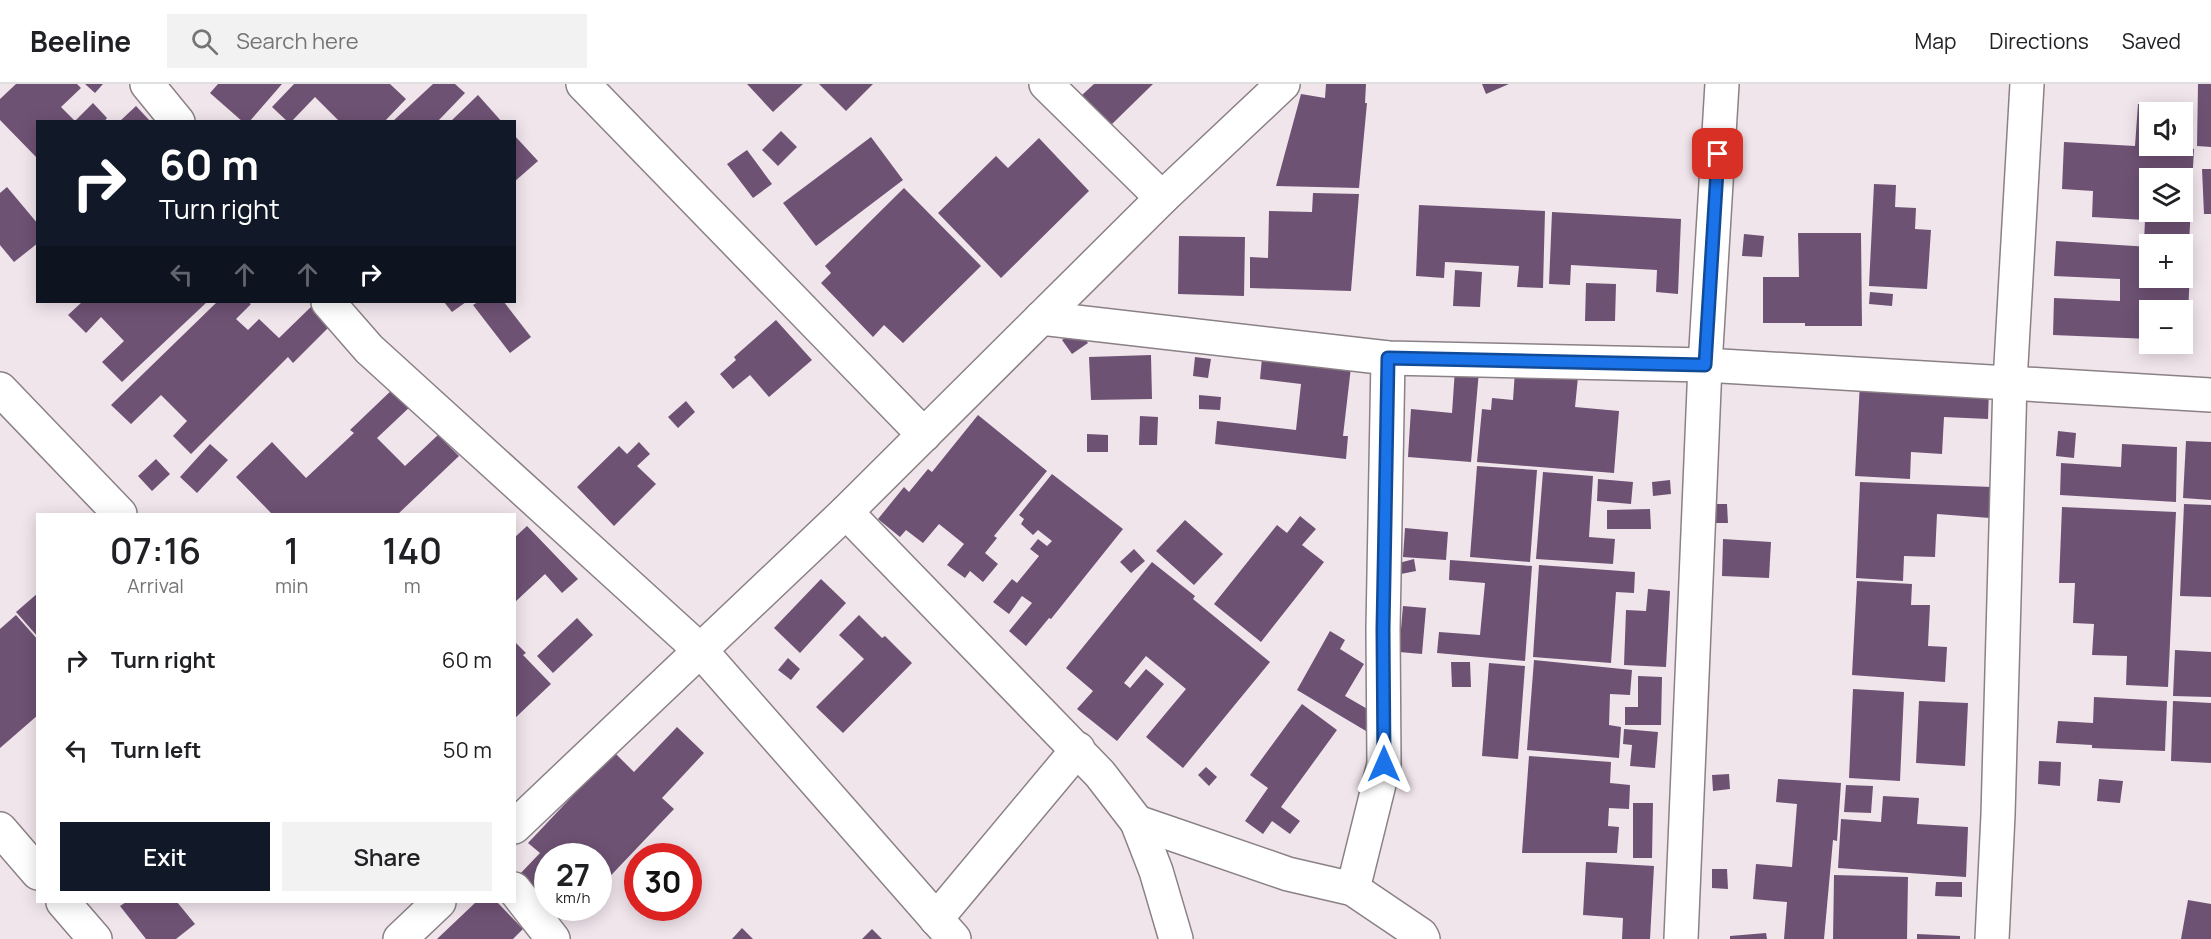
<!DOCTYPE html>
<html lang="en">
<head>
<meta charset="utf-8">
<style>
	body { margin:0; font-family:Manrope,sans-serif; background:#f2f2f2; color:#202124; height:100vh; display:flex; flex-direction:column; font-size:22px; white-space:nowrap }
	* { box-sizing:border-box; margin:0 }
	p { font-size:20px; color:#757577 }
	.icon { flex:none; width:33px; height:33px; fill:none; stroke:currentColor; stroke-width:2; stroke-linecap:round; stroke-linejoin:round }
	.map { position:relative; flex:1; overflow:hidden }
	.sheet { position:absolute; left:36px; top:429px; width:480px; height:390px; display:flex; flex-direction:column; background:#fff; border-radius:0px; box-shadow:0 3px 15px #0003 }
	.sheet>* { flex:none }
	.guide { position:absolute; left:36px; top:36px; width:480px; height:183px; border-radius:0px; box-shadow:0 3px 15px #0003; background:#111827; color:#fff; overflow:hidden }
	.tools { position:absolute; left:2139px; top:18px; display:grid; gap:12px }
	.tools a { display:grid; place-items:center; width:54px; height:54px; border-radius:0px; background:#fff; box-shadow:0 3px 15px #0003; font-size:30px }
	.speed { position:absolute; left:534px; top:759px; display:flex; gap:12px; font-size:30px; font-weight:700; text-align:center }
	.speed>* { display:grid; place-content:center; width:78px; height:78px; border-radius:50%; background:#fff; box-shadow:0 3px 15px #0003; line-height:1 }
	.speed small { font-size:15px; font-weight:400 }
	.speed .limit { border:9px solid #d22; background:#fff; color:#111 }
	.pin { position:absolute; display:grid; place-items:center; width:51px; height:51px; color:#fff; margin:-26px; border-radius:12px; box-shadow:0 3px 9px #0006 }
	.me { position:absolute; width:66px; margin:-33px; rotate:0deg; stroke-linejoin:round; filter:drop-shadow(0 0 4px #0008) }
	.turn { display:flex; align-items:center; gap:21px; height:126px; padding:0 24px; font-size:27px }
	.turn .icon { width:78px; height:78px; stroke-width:2.5 }
	.turn b { display:block; font-size:42px; line-height:51px }
	.lanes { display:flex; align-items:center; height:57px; padding:0 24px; background:#0003; justify-content:center; gap:30px; direction:ltr }
	.lanes .off { opacity:.35 }
	.eta { display:flex; justify-content:space-evenly; align-items:center; height:102px; text-align:center }
	.eta b { font-size:36px; font-weight:600; line-height:42px }
	.action { display:flex; gap:12px; margin-top:auto; padding:12px 24px }
	.action a { flex:1; height:69px; border-radius:0px; background:#111827; color:#fff; font-size:24px; font-weight:600; line-height:69px; text-align:center }
	.action a+a { background:#f2f2f2; color:#202124 }
	ul { padding:0; list-style:none }
	li { display:flex; align-items:center; gap:18px; height:90px; padding:0 24px }
	li div { flex:1 }
	li b { display:block; font-size:22px }
	li em { font-style:normal }
	header { display:flex; align-items:center; gap:36px; box-sizing:border-box; height:84px; padding:0 30px; background:#fff; border-bottom:2px solid #e0e0e0 }
	header strong { font-size:28px }
	nav { display:flex; gap:33px; margin-inline-start:auto; font-size:21px }
	.search { width:420px; height:54px; background:#f2f2f2; display:flex; align-items:center; gap:15px; box-sizing:border-box; padding:0 21px; border-radius:0px; color:#757577; font-size:22px }
	.map>svg:first-child { display:block }
</style>
</head>
<body>
<header>
<strong>Beeline</strong>
<div class="search"><svg class="icon" aria-label="search" viewBox="0 0 24 24"><circle cx="10" cy="10" r="6"/><path d="M15 15l6 6"/></svg>Search here</div>
<nav><a>Map</a><a>Directions</a><a>Saved</a></nav>
</header>
<div class="map">
<svg width="2211" height="855" viewBox="0 0 2211 855">
	<rect width="100%" height="100%" fill="#f1e5ec"/>
	<g fill="#6e5274" fill-rule="evenodd">
		<path d="M16 0H77L81 4 61 23 75 37 93 19 107 34 104 38H38V75L0 36V15Z"/>
		<path d="M85 0H103L95 9Z"/>
		<path d="M218 0H282L249 38H243L210 9Z"/>
		<path d="M294 0H390L406 15 384 38H340L315 13 291 38H288L272 23Z"/>
		<path d="M433 0H455L465 9 437 38H392Z"/>
		<path d="M747 0H803L773 28Z"/>
		<path d="M819 0H873L846 27Z"/>
		<path d="M1094 0H1153L1111 41 1082 11Z"/>
		<path d="M1326 0H1366L1365 19H1367L1359 104 1276 102 1301 10 1325 14Z"/>
		<path d="M1482 0H1509L1486 10Z"/>
		<path d="M2198 0H2211V63L2197 62Z"/>
		<path d="M478 11 502 38H450Z"/>
		<path d="M2138 20 2192 22 2190 64 2194 65 2189 160 2144 158 2145 136 2092 133 2093 107 2062 105 2064 58 2135 62ZM2150 28H2182V62H2150ZM2150 94H2182V128H2150Z"/>
		<path d="M136 22 151 38H119Z"/>
		<path d="M781 47 797 63 778 82 762 66Z"/>
		<path d="M514 51 538 77 514 98Z"/>
		<path d="M871 53 903 96 816 162 783 119Z"/>
		<path d="M1039 54 1089 107 1001 194 938 129 996 72 1008 84Z"/>
		<path d="M747 66 772 100 753 114 727 80Z"/>
		<path d="M2202 85H2211V130H2204Z"/>
		<path d="M1874 100 1896 101 1895 123 1916 124 1915 145 1931 146 1927 205 1869 202Z"/>
		<path d="M7 103 38 140V159L14 178 0 161V109Z"/>
		<path d="M904 104 981 182 903 259 884 241 873 253 821 199 831 189 825 182Z"/>
		<path d="M1313 109 1359 110 1351 207 1250 204V173L1268 174 1269 127 1312 128Z"/>
		<path d="M1419 121 1545 127 1543 204 1517 203 1519 182 1445 178 1444 194 1416 192Z"/>
		<path d="M1552 128 1681 135 1678 210 1656 208 1657 186 1571 181 1570 201 1549 200Z"/>
		<path d="M1798 149H1861L1862 242H1805V239H1763V193H1799Z"/>
		<path d="M1744 150 1764 152 1762 173 1742 172Z"/>
		<path d="M1179 152 1245 153 1244 212 1178 210Z"/>
		<path d="M2056 157 2150 163V194H2182V165H2191L2188 231H2185L2184 236H2182V226H2150V255L2053 251 2054 214 2120 217V195L2054 192Z"/>
		<path d="M1455 186 1482 188 1480 223 1453 222Z"/>
		<path d="M1586 199 1616 200 1615 237H1585Z"/>
		<path d="M1870 208 1893 210 1892 222 1869 220Z"/>
		<path d="M82 218H207L122 298 102 278 124 257 101 233 86 249 68 231Z"/>
		<path d="M217 218H248L251 220 236 235 248 246 259 235 279 254 316 218 335 237 293 279 288 273 191 370 173 352 187 337 161 311 131 340 111 321Z"/>
		<path d="M444 218H466L452 228Z"/>
		<path d="M478 218H504L531 253 510 269 473 221Z"/>
		<path d="M776 236 812 276 769 313 750 291 733 305 720 290 736 276 734 273Z"/>
		<path d="M1078 245 1088 259 1072 270 1062 256Z"/>
		<path d="M1151 271 1152 315 1091 316 1089 273Z"/>
		<path d="M1195 273 1211 275 1208 294 1193 292Z"/>
		<path d="M1262 274 1351 283 1343 352H1348L1346 375 1215 360 1217 337 1296 346 1301 300 1260 295Z"/>
		<path d="M1455 285 1479 287 1471 378 1408 373 1411 325 1452 329Z"/>
		<path d="M1515 287 1578 293 1575 323 1619 327 1614 389 1477 378 1482 325 1491 326 1492 314 1513 316Z"/>
		<path d="M1860 298 1989 304 1988 335 1944 333 1942 370 1911 368 1910 395 1855 392Z"/>
		<path d="M396 302 413 320 377 354 405 382 438 351 459 372 398 430H270L271 429 236 393 272 358 306 394 354 349 350 346Z"/>
		<path d="M1199 311 1221 313 1220 326 1199 325Z"/>
		<path d="M686 317 695 328 678 344 668 333Z"/>
		<path d="M978 331 1047 387 994 452 997 454 985 469 998 480 983 498 970 487 965 494 947 481 964 460 939 440 923 459 906 446 900 453 878 435 904 403 909 408 928 385 932 388Z"/>
		<path d="M1140 332 1158 333 1157 361H1139Z"/>
		<path d="M2058 347 2076 349 2074 374 2056 372Z"/>
		<path d="M1087 350 1108 351V368H1087Z"/>
		<path d="M2186 357 2211 358V416L2183 414Z"/>
		<path d="M639 358 650 370 637 382 656 400 614 442 577 403 619 362 627 370Z"/>
		<path d="M210 360 228 376 197 409 180 393Z"/>
		<path d="M2122 360 2177 363 2176 418 2060 411 2061 379 2121 383Z"/>
		<path d="M156 375 170 390 152 407 138 392Z"/>
		<path d="M1477 382 1537 386 1530 478 1470 473Z"/>
		<path d="M1543 388 1593 392 1589 453 1615 455 1613 480 1536 475Z"/>
		<path d="M1052 390 1123 445 1051 535 1049 534 1026 562 1009 547 1032 519 1022 512 1009 530 993 518 1012 495 1017 499 1039 472 1030 465 1038 455 1047 462 1052 457 1038 446 1033 451 1021 440 1024 435 1019 431Z"/>
		<path d="M1598 395 1633 398 1631 420 1597 417Z"/>
		<path d="M1670 396 1671 410 1653 412 1652 398Z"/>
		<path d="M1860 398 1992 403 1990 434 1937 430 1935 473 1904 472 1903 497 1856 494Z"/>
		<path d="M1713 420H1727L1728 439H1714Z"/>
		<path d="M2184 420 2211 421V513L2180 512Z"/>
		<path d="M2062 423 2176 428 2168 603 2126 601 2127 572 2092 571 2094 540 2073 539 2075 499H2059Z"/>
		<path d="M1650 425 1651 445H1607V426Z"/>
		<path d="M1300 432 1316 445 1302 461 1324 478 1261 558 1214 520 1277 441 1287 449Z"/>
		<path d="M1185 436 1223 470 1194 501 1156 467Z"/>
		<path d="M527 442 578 495 562 509 545 490 514 519V454Z"/>
		<path d="M1405 444 1448 448 1446 476 1403 473Z"/>
		<path d="M1723 455 1771 458 1769 494 1722 492Z"/>
		<path d="M1134 465 1145 477 1131 489 1120 478Z"/>
		<path d="M1414 475 1416 487 1401 490 1399 479Z"/>
		<path d="M1450 476 1532 482 1525 577 1437 569 1439 548 1480 551 1485 499 1449 496Z"/>
		<path d="M1152 478 1195 512 1193 515 1270 578 1183 684 1146 653 1186 605 1146 572 1124 599 1130 604 1146 585 1164 600 1117 657 1077 625 1093 607 1066 584Z"/>
		<path d="M1539 481 1635 488 1634 509 1616 508 1611 579 1533 573Z"/>
		<path d="M821 495 846 519 800 569 774 544Z"/>
		<path d="M1857 497 1912 500 1911 521H1930L1928 562 1947 563 1945 598 1852 591Z"/>
		<path d="M1648 505 1670 507 1666 583 1624 581 1626 526 1646 527Z"/>
		<path d="M38 509V553L16 528Z"/>
		<path d="M1403 522 1426 524 1422 570 1399 568Z"/>
		<path d="M16 531 38 556V631L0 664V545Z"/>
		<path d="M859 531 882 554 885 552 912 579 843 649 816 623 864 575 839 551Z"/>
		<path d="M577 534 593 551 553 589 537 572Z"/>
		<path d="M1330 547 1345 556 1340 565 1364 580 1345 612 1376 630 1366 647 1297 606Z"/>
		<path d="M514 557 526 569 523 571 551 600 514 635Z"/>
		<path d="M2175 566 2211 568V613L2173 612Z"/>
		<path d="M788 574 800 585 791 596 778 586Z"/>
		<path d="M1534 576 1632 586 1630 611 1610 610 1609 641 1621 643 1619 674 1527 666Z"/>
		<path d="M1451 578H1470L1471 603H1452Z"/>
		<path d="M1489 579 1525 582 1518 675 1482 672Z"/>
		<path d="M1638 592 1662 593 1661 641H1625V623H1638Z"/>
		<path d="M1853 605 1904 608 1900 697 1849 694Z"/>
		<path d="M2094 613 2167 617 2165 667 2092 664V661L2056 659 2058 637 2093 639Z"/>
		<path d="M1919 617 1968 619 1965 682 1916 679Z"/>
		<path d="M2173 617 2211 619V679L2171 677Z"/>
		<path d="M1302 620 1337 646 1281 723 1300 737 1290 750 1272 737 1263 750 1245 737 1268 704 1250 691Z"/>
		<path d="M677 643 704 669 662 714 674 725 598 805V772H548V808L543 813 519 791 540 769 528 759 614 668 634 688Z"/>
		<path d="M1624 645 1658 648 1655 684 1630 682 1632 661 1623 660Z"/>
		<path d="M1529 672 1611 678 1610 699 1630 701 1629 725 1609 724 1608 742 1619 743 1617 769H1522Z"/>
		<path d="M2039 677 2061 678 2060 702 2038 700Z"/>
		<path d="M1206 683 1217 693 1209 702 1198 691Z"/>
		<path d="M1729 690 1730 705 1713 707 1712 691Z"/>
		<path d="M1778 695 1841 699 1837 757 1833 756 1824 855H1784L1787 818 1753 815 1756 780 1792 783 1797 720 1776 718Z"/>
		<path d="M2099 695 2123 697 2120 719 2097 717Z"/>
		<path d="M1846 701 1873 702 1871 729 1844 728Z"/>
		<path d="M1883 712 1919 714 1917 740 1968 743 1966 793 1838 784 1841 735 1881 738Z"/>
		<path d="M1633 719H1653L1652 774H1633Z"/>
		<path d="M1586 778 1654 782 1650 855H1622L1623 834 1583 831Z"/>
		<path d="M1712 785H1727L1728 805 1712 804Z"/>
		<path d="M1834 791 1908 793 1907 855H1833Z"/>
		<path d="M1936 798H1962V813L1935 812Z"/>
		<path d="M2188 816 2211 820V855H2181Z"/>
		<path d="M126 818H177L195 840 176 855H146L120 822Z"/>
		<path d="M476 818H497L523 845 513 855H437Z"/>
		<path d="M742 844 753 855H732Z"/>
		<path d="M872 845 882 855H862Z"/>
		<path d="M1766 849 1767 855H1730V852Z"/>
		<path d="M1917 850 1960 852V855H1917Z"/>
	</g>
	<g fill="none" stroke-linecap="round" stroke-linejoin="round">
		<g stroke="#8a8086" stroke-width="36">
			<g id="minor">
				<path d="M147 0 178 38"/>
				<path d="M583 0 924 351"/>
				<path d="M1046 0 1162 114"/>
				<path d="M328 218 369 265 701 567 954 855"/>
				<path d="M1041 234 1388 274 1705 281 2211 311"/>
				<path d="M0 305 120 430"/>
				<path d="M846 428 1100 690 1137 738 1156 787 1176 855"/>
				<path d="M1137 738 1288 790 1353 805 1421 851 1423 855"/>
				<path d="M514 743 846 428 1162 114 1283 0"/>
				<path d="M0 745 38 789"/>
				<path d="M514 805 553 855"/>
				<path d="M1353 805 1384 680 1383 545 1388 274"/>
				<path d="M63 818 95 855"/>
				<path d="M936 835 1078 665"/>
				<path d="M400 855 439 818"/>
				<path d="M1681 855 1705 281 1722 0"/>
				<path d="M1992 855 1998 731 2010 298 2027 0"/>
			</g>
		</g>
		<use href="#minor" stroke="#fff" stroke-width="33"/>
	</g>
	<g fill="none" stroke-linecap="round" stroke-linejoin="round">
		<g stroke="#114b97" stroke-width="15">
			<path id="route" d="M1384 680 1383 545 1388 274 1705 281 1718 70"/>
		</g>
		<use href="#route" stroke="#1a73e8" stroke-width="10"/>
	</g>
</svg>
<div class="tools">
<a><svg class="icon" aria-label="sound" viewBox="0 0 24 24"><path d="M4 9h4l5-4v14l-5-4H4zM17 9q2 3 0 6"/></svg></a>
<a><svg class="icon" aria-label="layers" viewBox="0 0 24 24"><path d="M12 4l9 5-9 5-9-5zM3 14l9 5 9-5"/></svg></a>
<a>+</a>
<a>−</a>
</div>
<div class="speed"><div>27<small>km/h</small></div><div class="limit">30</div></div>
<div class="pin" style="left:1718px;top:70px;background:#d93025"><svg class="icon" aria-label="arrive" viewBox="0 0 24 24"><path d="M6 21V4h12l-3 4 3 4H6"/></svg></div>
<svg class="me" style="left:1384px;top:680px" viewBox="-20 -20 40 40"><path d="M0-17L14 15 0 8-14 15z" fill="#1a73e8" stroke="#fff" stroke-width="4"/></svg>
<div class="guide">
<div class="turn"><svg class="icon" aria-label="right" viewBox="0 0 24 24"><path d="M7 20v-9h11M14 6l5 5-5 5"/></svg><div><b>60 m</b>Turn right</div></div>
<div class="lanes"><svg class="icon off" aria-label="left" viewBox="0 0 24 24"><path d="M17 20v-9H6M10 6l-5 5 5 5"/></svg><svg class="icon off" aria-label="ahead" viewBox="0 0 24 24"><path d="M12 20V5M6 11l6-6 6 6"/></svg><svg class="icon off" aria-label="ahead" viewBox="0 0 24 24"><path d="M12 20V5M6 11l6-6 6 6"/></svg><svg class="icon" aria-label="right" viewBox="0 0 24 24"><path d="M7 20v-9h11M14 6l5 5-5 5"/></svg></div>
</div>
<section class="sheet">
<div class="eta">
<div><b>07:16</b><p>Arrival</p></div>
<div><b>1</b><p>min</p></div>
<div><b>140</b><p>m</p></div>
</div>
<ul>
<li><svg class="icon" aria-label="right" viewBox="0 0 24 24"><path d="M7 20v-9h11M14 6l5 5-5 5"/></svg><div><b>Turn right</b></div><em>60 m</em></li>
<li><svg class="icon" aria-label="left" viewBox="0 0 24 24"><path d="M17 20v-9H6M10 6l-5 5 5 5"/></svg><div><b>Turn left</b></div><em>50 m</em></li>
</ul>
<div class="action"><a>Exit</a><a>Share</a></div>
</section>
</div>
</body>
</html>
